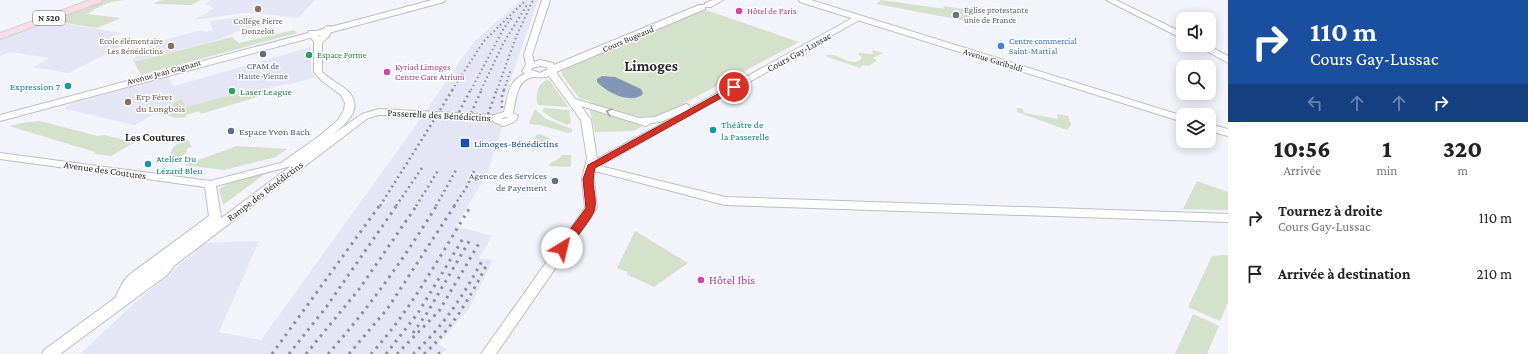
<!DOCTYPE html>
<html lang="fr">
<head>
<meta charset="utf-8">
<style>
	body { margin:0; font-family:"Crimson Pro",serif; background:#f2f2f2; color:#222; height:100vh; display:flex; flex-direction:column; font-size:15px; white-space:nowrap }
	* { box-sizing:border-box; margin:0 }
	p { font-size:13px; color:#767676 }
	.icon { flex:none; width:22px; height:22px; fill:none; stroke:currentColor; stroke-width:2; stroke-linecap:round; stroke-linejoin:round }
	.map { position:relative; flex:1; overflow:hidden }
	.details { display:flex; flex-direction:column; background:#fff; width:300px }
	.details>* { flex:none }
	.banner { background:#1a4fa0; color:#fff; overflow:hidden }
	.fabs { position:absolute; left:1176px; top:12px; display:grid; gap:8px }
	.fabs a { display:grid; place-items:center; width:40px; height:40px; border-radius:8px; background:#fff; box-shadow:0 2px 10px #0003; font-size:20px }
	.pin { position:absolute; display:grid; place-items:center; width:34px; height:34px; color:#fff; margin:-17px; border:2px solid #fff; border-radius:50%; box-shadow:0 1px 4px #0007 }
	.me { position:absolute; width:44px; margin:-22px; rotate:36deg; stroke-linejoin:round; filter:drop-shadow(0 0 3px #0008) }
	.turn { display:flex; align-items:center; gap:14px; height:84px; padding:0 16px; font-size:18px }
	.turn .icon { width:52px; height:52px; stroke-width:2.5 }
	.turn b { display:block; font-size:28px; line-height:34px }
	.lanes { display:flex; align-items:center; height:38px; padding:0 16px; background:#0003; justify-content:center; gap:20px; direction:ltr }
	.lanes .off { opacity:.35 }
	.eta { display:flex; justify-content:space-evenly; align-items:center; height:68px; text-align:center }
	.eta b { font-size:24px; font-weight:800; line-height:28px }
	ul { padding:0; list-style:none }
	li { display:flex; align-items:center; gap:12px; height:56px; padding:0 16px }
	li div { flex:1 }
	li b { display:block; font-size:15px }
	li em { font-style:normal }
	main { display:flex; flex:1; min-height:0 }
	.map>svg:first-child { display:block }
</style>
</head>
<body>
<main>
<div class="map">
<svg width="1228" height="354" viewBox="0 0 1228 354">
	<rect width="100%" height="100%" fill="#f2f3fb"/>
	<g fill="#e4e6f5">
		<path d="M210 0H315L298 18 255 13H244L194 20 214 8 210 7 212 5 205 4Z"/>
		<path d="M521 0H538L505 96 502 105V128L487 174 456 226 492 236 479 258 493 260 469 309 438 344 448 349 441 354H80L128 309 205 243 259 241 219 332 261 340 416 125 465 54 475 41Z"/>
		<path d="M240 17H250L274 22 236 32 221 39 134 62 132 59 149 48 147 44 202 30 206 32 213 30 210 21Z"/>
		<path d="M50 21 122 33 112 37 132 41 68 73 33 67 50 58 11 52 0 56V40Z"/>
		<path d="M311 47V71L315 77 299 82 227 96 186 107 181 99 135 125 65 109 70 104 168 77 174 86Z"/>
	</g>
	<g fill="#d4e1cb">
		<path d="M102 0H125C107 2 102 5 87 14L121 18 97 28 47 20Z"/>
		<path d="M166 0H201L191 5 154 4 158 1Z"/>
		<path d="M881 0 945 9 943 6 971 10 970 19H967V21L876 4Z"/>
		<path d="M703 9 799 42 662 115 654 118H646L595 106 590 101 579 98 562 75V71L565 69 597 56 596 55Z"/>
		<path d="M294 30 297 33 141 75 134 62 232 37 239 43Z"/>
		<path d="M872 50 883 53 873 58 877 60 869 66 863 65 860 68 825 56C836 50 852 70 862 58L858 54 859 53 872 54 873 53Z"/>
		<path d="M547 80 550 81 568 107 538 105C535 97 537 83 547 80Z"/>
		<path d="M259 90 263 95 201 114 199 111 186 115V117L176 118 155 113 181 99 186 107 227 96Z"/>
		<path d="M545 108 569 110 571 123 567 125 552 118 542 111Z"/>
		<path d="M1017 108 1023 109 1024 113 1058 119 1057 114 1068 116 1071 125 1067 130 1017 112Z"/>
		<path d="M535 109 546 119 572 129V132L568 133 540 125 530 124 529 123Z"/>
		<path d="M592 110 635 122 642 127 633 131 595 132 590 111Z"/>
		<path d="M40 121 97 136 104 135 133 142 137 141 111 156 94 154 95 152 9 126 22 123Z"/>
		<path d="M540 134 550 138 549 141 541 144 536 149 531 148 536 135Z"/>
		<path d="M187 139 192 147 187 148V152L178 159 172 158C167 148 180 142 187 139Z"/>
		<path d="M237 146 287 149 276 157 224 170 184 165Z"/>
		<path d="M562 155H571V165L569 167 549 166 550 163 557 160Z"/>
		<path d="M266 173 223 205 219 189 231 182Z"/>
		<path d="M1197 181 1228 192V210L1183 209Z"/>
		<path d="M635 231 688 263 654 287 626 274 628 272 617 268Z"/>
		<path d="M1225 255 1228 256V303L1220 321 1188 307 1212 256Z"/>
		<path d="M1193 314 1219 326 1207 354H1175Z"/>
	</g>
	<path fill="#8197b4" d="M602 76 615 77 641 89 643 94C631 105 606 92 597 82V79Z"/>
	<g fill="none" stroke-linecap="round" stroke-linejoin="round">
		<g stroke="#bdbec6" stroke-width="2">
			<g id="tertiary">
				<path d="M542 0H550L532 55 534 62 540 60 553 63 554 65 699 5H705V9L556 72 575 99 639 118 655 117 686 104 689 105 690 108 856 16H859L863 18 600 166 725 197 1228 214V222L725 205 595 171 594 179 597 208 496 354H481L585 208 582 179 587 158 581 120 549 76C544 78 539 77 534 77 516 79 516 100 513 113L518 116C516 123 510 124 503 126L492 121 389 115H379L368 118 175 265 167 275 60 354H42L44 350 115 298 123 282 129 275 209 216 205 187 0 159V153L210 181 281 163 322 134 338 120 344 110 345 103 341 95 322 81 314 72V42L308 33 309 31H315L319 37 326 26H329L333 28 329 36 322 43V72C328 78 336 82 343 87 367 105 349 122 332 135L362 114 379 109 494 115 504 112C508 96 508 80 525 74L522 71 526 65 524 55ZM540 66 547 67 548 69 540 73 531 70 532 68ZM581 106 646 126 651 123 660 122 684 112 597 159 591 120ZM506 117 508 118 501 119 502 118ZM291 166 220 219 221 217 216 186Z"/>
				<path d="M713 0H723L711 7H705V3Z"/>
			</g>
		</g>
		<g stroke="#bdbec6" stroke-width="2">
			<g id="secondary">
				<path d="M432 0H445L444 2 0 121V115Z"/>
				<path d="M799 0H811L1183 116V122L800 2Z"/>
				<path d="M1106 0H1116L1183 33V39Z"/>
				<path d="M1196 45H1207L1228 56V63Z"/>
				<path d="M1209 124 1228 129V136L1209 131Z"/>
			</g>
		</g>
		<g stroke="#d0d0d1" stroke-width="2">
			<path id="primary" d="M90 0H102L101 2 0 39V33Z"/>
		</g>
		<use href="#tertiary" fill="#fff" fill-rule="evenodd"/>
		<use href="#secondary" fill="#fff" fill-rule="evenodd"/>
		<use href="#primary" fill="#fadde5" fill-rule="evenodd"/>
		<g stroke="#8e8f95" stroke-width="2" stroke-dasharray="1.5 3" stroke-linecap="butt">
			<path d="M452 90 484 41 526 0"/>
			<path d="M471 90 504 28 512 17"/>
			<path d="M481 90 503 44 528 3"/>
			<path d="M497 90 516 37 533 0"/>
			<path d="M504 90 511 69"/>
		</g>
		<g stroke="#8e8f95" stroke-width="2.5" stroke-dasharray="2 3.5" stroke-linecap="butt">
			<path d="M502 108V95L504 89"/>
			<path d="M440 110 453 89"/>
			<path d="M459 112 471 89"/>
			<path d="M471 113 482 89"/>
			<path d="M488 114 497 89"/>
			<path d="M380 206 434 120"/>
			<path d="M396 206 422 168"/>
			<path d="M416 206 439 169"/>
			<path d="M436 206 456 170"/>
			<path d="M454 206 466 188 474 171"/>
		</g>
		<g stroke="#8e8f95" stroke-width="3" stroke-dasharray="2.5 5" stroke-linecap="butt">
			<path d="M413 333 427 313 471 238"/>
			<path d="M272 354 380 205"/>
			<path d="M289 354 327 306 397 205"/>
			<path d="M306 354 360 288 417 205"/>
			<path d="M328 354C369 308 405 257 437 205"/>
			<path d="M349 354 388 308 455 205"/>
			<path d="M371 354C411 310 438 259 469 209"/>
			<path d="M386 354 418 313 464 237"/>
			<path d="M397 354 439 311 481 240"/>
			<path d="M413 354C443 327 463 296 482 261"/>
			<path d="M424 354C453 328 471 296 488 262"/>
			<path d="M438 354 442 352"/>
		</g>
	</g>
	<defs><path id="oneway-chevron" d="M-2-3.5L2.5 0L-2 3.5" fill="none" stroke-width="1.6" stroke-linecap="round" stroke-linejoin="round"/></defs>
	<use stroke="#9f9fa0" href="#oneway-chevron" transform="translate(609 112) rotate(-165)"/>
	<path fill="#d93025" stroke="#8d1f18" d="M734 85 737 86V89L595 168C590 185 597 194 595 208 594 217 572 242 566 251H558L557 248 558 246 586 208 583 179 588 165Z"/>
	<g fill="#8d6e63" stroke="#fff" stroke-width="1.5">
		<circle cx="258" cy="9" r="4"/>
		<circle cx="171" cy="46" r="4"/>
		<circle cx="128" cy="102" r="4"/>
	</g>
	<g fill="#d1479c" stroke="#fff" stroke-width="1.5">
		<circle cx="739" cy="11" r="4"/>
		<circle cx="387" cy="72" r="4"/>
		<circle cx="701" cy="280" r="4"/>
	</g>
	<circle fill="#6b7280" stroke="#fff" stroke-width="1.5" cx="956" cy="15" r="4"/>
	<circle fill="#3f7fe0" stroke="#fff" stroke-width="1.5" cx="1001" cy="46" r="4"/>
	<g fill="#5c6f8a" stroke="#fff" stroke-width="1.5">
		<circle cx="263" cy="54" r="4"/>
		<circle cx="231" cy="131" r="4"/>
		<circle cx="555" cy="181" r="4"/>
	</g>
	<g fill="#2e9e5b" stroke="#fff" stroke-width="1.5">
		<circle cx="309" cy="55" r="4"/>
		<circle cx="232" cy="91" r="4"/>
	</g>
	<g fill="#0f9aa8" stroke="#fff" stroke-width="1.5">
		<circle cx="68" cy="86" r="4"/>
		<circle cx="713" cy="130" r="4"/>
		<circle cx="148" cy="164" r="4"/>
	</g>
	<rect fill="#1a4fb4" stroke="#fff" stroke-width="1.5" x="460" y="138" width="10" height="10" rx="2"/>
	<g text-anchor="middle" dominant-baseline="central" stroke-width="3" stroke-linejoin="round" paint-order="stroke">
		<g font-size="9" fill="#5b616d" stroke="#fff" text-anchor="start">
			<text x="964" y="10">Église protestante<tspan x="964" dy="10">unie de France</tspan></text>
		</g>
		<g font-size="9" fill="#b23c85" stroke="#fff" text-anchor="start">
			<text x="747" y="11">Hôtel de Paris</text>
			<text x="395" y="67">Kyriad Limoges<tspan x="395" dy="10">Centre Gare Atrium</tspan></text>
		</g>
		<rect fill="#fff" stroke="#69696c" stroke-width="1" x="33" y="11" width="32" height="14" rx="3"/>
		<g font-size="9" font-weight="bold" fill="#29292d">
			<text x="49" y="18">N 520</text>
		</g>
		<g font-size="9" fill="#785e54" stroke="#fff">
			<text x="258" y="21">Collège Pierre<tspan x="258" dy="10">Donzelot</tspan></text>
			<text x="163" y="41" text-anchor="end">École élémentaire<tspan x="163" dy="10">Les Bénédictins</tspan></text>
		</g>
		<g font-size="9" fill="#29292d" stroke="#fff">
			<text transform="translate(628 39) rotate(-23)">Cours Bugeaud</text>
			<text transform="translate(993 60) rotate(17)">Avenue Garibaldi</text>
			<text transform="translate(164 72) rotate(-15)">Avenue Jean Gagnant</text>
		</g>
		<g font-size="9" fill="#366cbe" stroke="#fff" text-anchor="start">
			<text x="1009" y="41">Centre commercial<tspan x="1009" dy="10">Saint-Martial</tspan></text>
		</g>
		<g font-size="9" fill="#27864d" stroke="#fff" text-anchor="start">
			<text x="317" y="55">Espace Forme</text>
		</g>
		<g font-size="9" fill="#4e5e75" stroke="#fff">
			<text x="263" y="66">CPAM de<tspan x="263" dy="10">Haute-Vienne</tspan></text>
		</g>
		<g font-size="10" fill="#29292d" stroke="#fff">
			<text transform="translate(799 52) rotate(-29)">Cours Gay-Lussac</text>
			<text transform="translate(439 115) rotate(3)">Passerelle des Bénédictins</text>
			<text transform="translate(105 170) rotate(8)">Avenue des Coutures</text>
			<text transform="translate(265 191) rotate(-37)">Rampe des Bénédictins</text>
		</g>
		<g font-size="10" fill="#0d838f" stroke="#fff" text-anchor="start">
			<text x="60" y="86" text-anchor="end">Expression 7</text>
			<text x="721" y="124">Théâtre de<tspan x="721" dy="12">la Passerelle</tspan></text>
			<text x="156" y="158">Atelier Du<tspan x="156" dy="12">Lézard Bleu</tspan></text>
		</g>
		<g font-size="10" fill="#27864d" stroke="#fff" text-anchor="start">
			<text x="240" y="91">Laser League</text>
		</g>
		<g font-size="10" fill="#785e54" stroke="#fff" text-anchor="start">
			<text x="136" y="96">Erp Féret<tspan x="136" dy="12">du Longbois</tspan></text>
		</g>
		<g font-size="10" fill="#4e5e75" stroke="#fff" text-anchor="start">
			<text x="239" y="131">Espace Yvon Bach</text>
			<text x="547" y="175" text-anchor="end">Agence des Services<tspan x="547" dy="12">de Payement</tspan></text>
		</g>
		<g font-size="10" fill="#164399" stroke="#fff" text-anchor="start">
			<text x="474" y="143">Limoges-Bénédictins</text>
		</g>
		<g font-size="11" font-weight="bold" fill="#29292d" stroke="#fff">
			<text x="155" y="137">Les Coutures</text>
		</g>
		<g font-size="12" fill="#b23c85" stroke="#fff" text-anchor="start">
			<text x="709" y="280">Hôtel Ibis</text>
		</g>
		<g font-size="15" font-weight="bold" fill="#29292d" stroke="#fff">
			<text x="651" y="66">Limoges</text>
		</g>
	</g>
</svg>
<div class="fabs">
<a><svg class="icon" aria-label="sound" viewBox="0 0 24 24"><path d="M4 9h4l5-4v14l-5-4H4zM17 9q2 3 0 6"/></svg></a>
<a><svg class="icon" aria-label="search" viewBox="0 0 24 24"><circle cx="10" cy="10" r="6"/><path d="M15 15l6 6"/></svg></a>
<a><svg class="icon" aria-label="layers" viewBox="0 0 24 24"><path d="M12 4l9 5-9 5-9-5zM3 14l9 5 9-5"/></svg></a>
</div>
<div class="pin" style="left:734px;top:87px;background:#d93025"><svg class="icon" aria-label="arrive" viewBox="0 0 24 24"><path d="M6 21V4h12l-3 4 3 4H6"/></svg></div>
<svg class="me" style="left:562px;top:248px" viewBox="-20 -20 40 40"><circle r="19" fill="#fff"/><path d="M0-13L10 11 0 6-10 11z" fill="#d93025"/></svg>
</div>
<section class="details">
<div class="banner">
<div class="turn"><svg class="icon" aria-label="right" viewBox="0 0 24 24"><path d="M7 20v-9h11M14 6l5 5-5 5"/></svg><div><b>110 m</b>Cours Gay-Lussac</div></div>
<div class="lanes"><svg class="icon off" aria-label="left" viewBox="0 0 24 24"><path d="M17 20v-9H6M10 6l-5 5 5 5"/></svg><svg class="icon off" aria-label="ahead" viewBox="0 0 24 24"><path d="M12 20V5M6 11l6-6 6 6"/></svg><svg class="icon off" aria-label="ahead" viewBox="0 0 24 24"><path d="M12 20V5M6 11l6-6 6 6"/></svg><svg class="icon" aria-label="right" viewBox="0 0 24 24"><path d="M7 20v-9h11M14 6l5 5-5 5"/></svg></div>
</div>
<div class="eta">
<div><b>10:56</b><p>Arrivée</p></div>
<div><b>1</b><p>min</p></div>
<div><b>320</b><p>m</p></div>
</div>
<ul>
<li><svg class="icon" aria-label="right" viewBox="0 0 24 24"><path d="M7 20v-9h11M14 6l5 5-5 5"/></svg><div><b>Tournez à droite</b><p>Cours Gay-Lussac</p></div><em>110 m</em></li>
<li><svg class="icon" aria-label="arrive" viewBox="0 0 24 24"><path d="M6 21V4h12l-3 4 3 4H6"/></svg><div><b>Arrivée à destination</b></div><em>210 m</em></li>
</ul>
</section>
</main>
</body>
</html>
